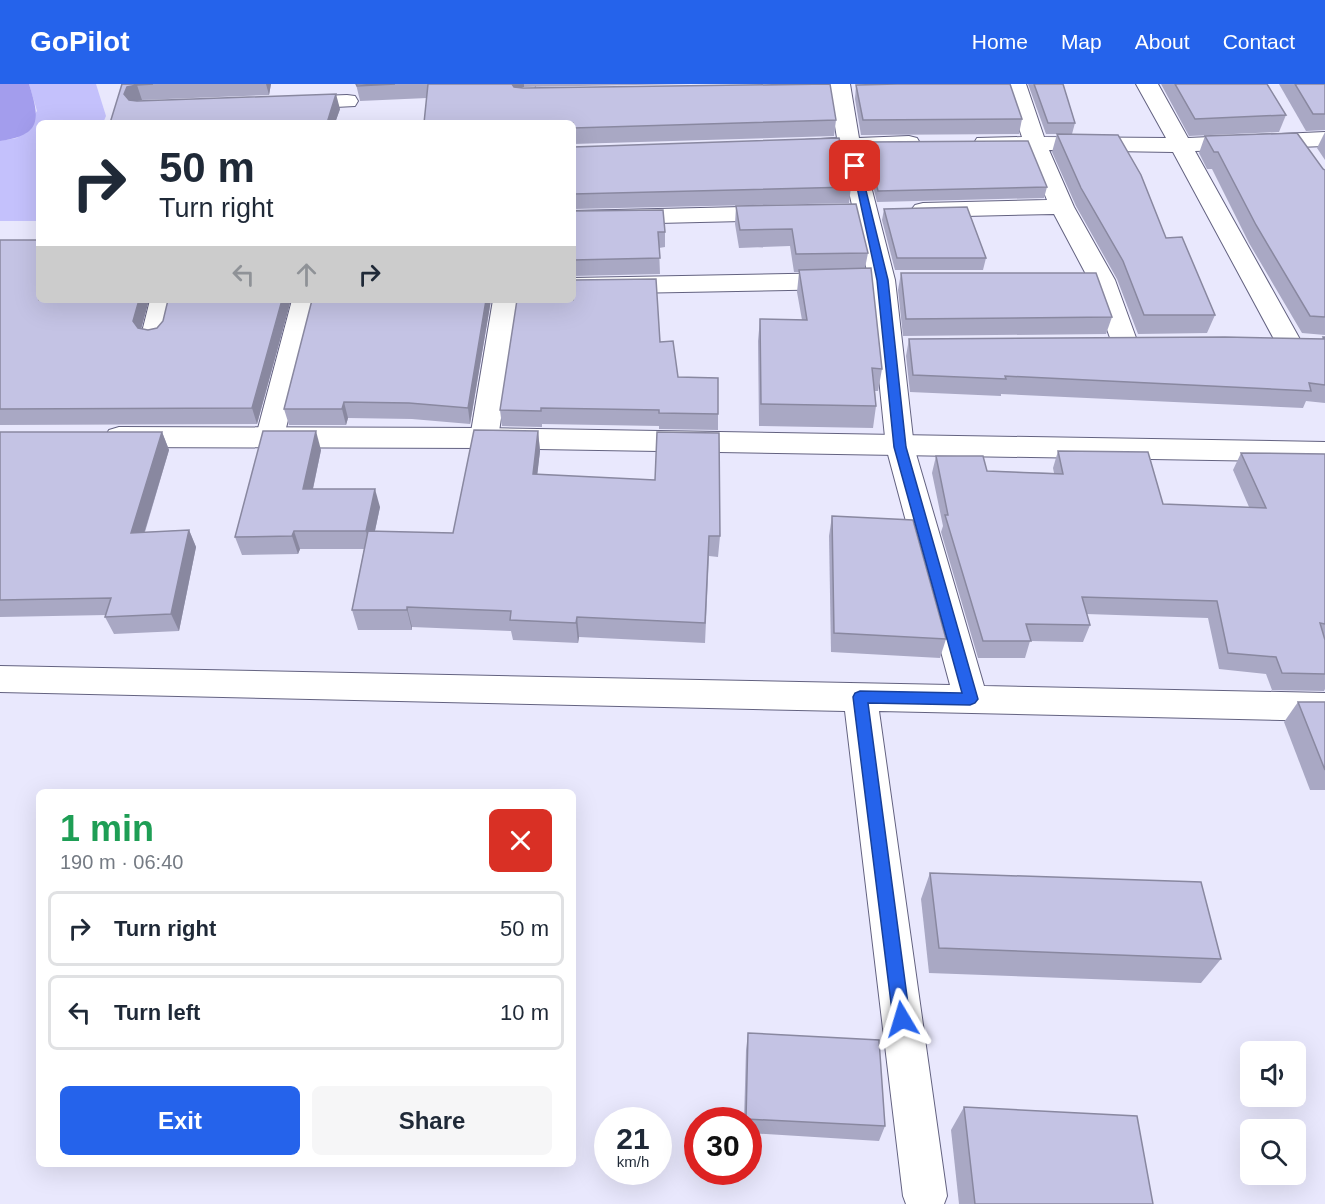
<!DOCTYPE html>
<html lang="en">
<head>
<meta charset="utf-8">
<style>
	body { margin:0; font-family:Arial,sans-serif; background:#f6f6f7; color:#1f2937; height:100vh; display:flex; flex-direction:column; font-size:22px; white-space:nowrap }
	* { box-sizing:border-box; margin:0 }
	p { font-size:20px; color:#747a83 }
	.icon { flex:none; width:33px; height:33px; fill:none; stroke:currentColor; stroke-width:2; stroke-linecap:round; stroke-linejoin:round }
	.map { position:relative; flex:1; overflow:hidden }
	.details { position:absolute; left:36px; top:705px; width:540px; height:378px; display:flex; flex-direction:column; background:#fff; border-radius:9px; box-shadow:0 6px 24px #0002 }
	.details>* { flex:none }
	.top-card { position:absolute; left:36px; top:36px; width:540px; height:183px; border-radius:9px; box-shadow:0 6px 24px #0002; background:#fff; color:#1f2937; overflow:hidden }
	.buttons { position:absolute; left:1240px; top:957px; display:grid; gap:12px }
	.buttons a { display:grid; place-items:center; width:66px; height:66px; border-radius:9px; background:#fff; box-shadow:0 6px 24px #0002; font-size:30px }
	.speed { position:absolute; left:594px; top:1023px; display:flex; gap:12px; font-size:30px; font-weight:700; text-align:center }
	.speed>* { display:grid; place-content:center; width:78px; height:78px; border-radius:50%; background:#fff; box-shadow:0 6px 24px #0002; line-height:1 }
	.speed small { font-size:15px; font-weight:400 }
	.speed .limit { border:9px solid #d22; background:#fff; color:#111 }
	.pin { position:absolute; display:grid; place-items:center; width:51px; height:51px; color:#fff; margin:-26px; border-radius:12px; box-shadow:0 3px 9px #0006 }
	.me { position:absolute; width:66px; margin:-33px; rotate:353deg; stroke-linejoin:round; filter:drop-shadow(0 0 4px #0008) }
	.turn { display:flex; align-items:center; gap:21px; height:126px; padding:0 24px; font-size:27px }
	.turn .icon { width:78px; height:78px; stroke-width:2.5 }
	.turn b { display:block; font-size:42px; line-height:51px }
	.lanes { display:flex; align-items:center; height:57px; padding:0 24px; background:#0003; justify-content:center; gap:30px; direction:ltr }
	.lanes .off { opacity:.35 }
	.round { display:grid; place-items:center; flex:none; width:63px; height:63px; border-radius:9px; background:#f6f6f7 }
	.head { display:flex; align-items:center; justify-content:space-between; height:102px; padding:0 24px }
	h1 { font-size:36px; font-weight:700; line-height:45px; color:#1e9e55 }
	.action { display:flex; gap:12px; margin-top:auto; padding:12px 24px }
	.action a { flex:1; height:69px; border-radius:9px; background:#2563eb; color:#fff; font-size:24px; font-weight:700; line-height:69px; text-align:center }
	.action a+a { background:#f6f6f7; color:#1f2937 }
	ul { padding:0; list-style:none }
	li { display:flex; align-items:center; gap:18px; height:75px; margin:0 12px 9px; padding:0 12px; border:3px solid #e0e1e3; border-radius:9px }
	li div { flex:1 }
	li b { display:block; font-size:22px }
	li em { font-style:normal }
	header { display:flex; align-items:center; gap:36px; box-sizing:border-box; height:84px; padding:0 30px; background:#2563eb; color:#fff }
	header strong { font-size:28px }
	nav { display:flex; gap:33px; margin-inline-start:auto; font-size:21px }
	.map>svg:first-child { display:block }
</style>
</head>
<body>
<header>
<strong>GoPilot</strong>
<nav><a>Home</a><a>Map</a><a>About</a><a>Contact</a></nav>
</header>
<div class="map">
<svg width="1325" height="1120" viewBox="0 0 1325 1120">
	<rect width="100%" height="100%" fill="#e9e8fd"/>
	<path fill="#c4c1fc" d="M29 0H96L106 32 103 39H39V137H0V57L17 54 37 27Z"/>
	<path fill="#a39ded" d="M0 0H29C40 35 42 51 0 57Z"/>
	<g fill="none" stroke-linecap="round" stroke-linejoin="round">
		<g stroke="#636280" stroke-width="2">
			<g id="street">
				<path d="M513 0H535L532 39H510Z"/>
				<path d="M828 0H850L859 54 909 52 917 54 920 59 917 64 862 67 895 196 914 363 984 602 1325 609V637L879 627 947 1112 944 1120H906L903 1112 845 627 0 608V582L950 601 886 363 869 196 840 68 796 69 788 67 785 62 788 57 837 54Z"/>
				<path d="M1004 0H1026L1044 53 1166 54 1136 0H1158L1188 54 1325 48V62L1195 67 1302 259 1298 265 1289 267 1280 265 1276 259 1173 68 1049 66 1074 123 1115 196 1139 262 1135 268 1126 270 1117 268 1113 262 1089 196 1054 130 923 133 915 131 911 126 915 121 923 119 1047 116 1027 66 977 64 974 59 977 54 1022 53Z"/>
				<path d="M347 11 355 12 358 17 355 22 295 25 287 24 284 19 287 14 295 13Z"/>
				<path d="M781 122 789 124 793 129 789 134 781 136 573 141V127Z"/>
				<path d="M842 189 851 192 855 197 851 202 842 205 573 210V194Z"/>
				<path d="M150 216H176L167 252 163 258 154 260 145 258 141 252Z"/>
				<path d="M292 216H318L284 352 280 359 270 362 260 359 256 352Z"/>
				<path d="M493 216H519L498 354 494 361 484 364 474 361 470 354Z"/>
			</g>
		</g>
		<g stroke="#636280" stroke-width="2">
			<path id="secondary" d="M119 343 484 344 1325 358V378L484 364 119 363 109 360 105 353 109 346Z"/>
		</g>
		<use href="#street" fill="#fff" fill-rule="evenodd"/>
		<use href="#secondary" fill="#fff" fill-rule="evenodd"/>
	</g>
	<g fill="#a9a8c4">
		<path d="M122 0H271L269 11 142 16 136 17 340 25 335 39H110Z"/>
		<path d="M356 0H691L524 3 520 4 836 36 834 52 573 60V39L427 14 360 17Z"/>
		<path d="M1028 0H1063L1075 39 1072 50H1046Z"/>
		<path d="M1161 0H1267L1286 31 1279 48 1189 52Z"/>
		<path d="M1279 0H1325V46L1306 47Z"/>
		<path d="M856 1 1022 35 1019 50 861 51 855 15Z"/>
		<path d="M1325 48V76L1317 64Z"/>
		<path d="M1057 50 1166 154 1215 231 1207 249 1138 250 1117 195 1076 122 1052 68Z"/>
		<path d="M1205 52 1325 86V251L1302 249 1249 159 1212 85H1207L1199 69Z"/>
		<path d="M866 58 1047 103 1044 114 877 118 865 69Z"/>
		<path d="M573 63 851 103 849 119 573 125Z"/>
		<path d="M736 122 868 169 865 184 882 285 878 307H875L876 322 873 344 759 342 758 257 760 235 802 236 797 208 799 188H794L790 162 739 164 735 140Z"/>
		<path d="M884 125 986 174 983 186H895L882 136Z"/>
		<path d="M573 127 665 148V163L659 164 660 190 573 192Z"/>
		<path d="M0 156 39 216H149L141 245 148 246 291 216 257 340 0 341Z"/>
		<path d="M901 189 1112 233 1106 250 903 252 898 206Z"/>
		<path d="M312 216H491L470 340 412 335 348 334 346 341H289L284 325Z"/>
		<path d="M1323 253H1325V319L1306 317 1303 324 1001 310V312L910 308 906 272 909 255H1322Z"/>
		<path d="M660 258 678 293 718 330V346L659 345V342L542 340V343L502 342 500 326Z"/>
		<path d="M538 347 540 367 537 390 720 452 718 473 709 472 705 559 579 553 578 559 513 556 511 547 412 543V546H358L352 526 364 465H300L298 470 242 471 235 453 321 366 313 405 380 423 375 447 453 449Z"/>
		<path d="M0 348H162L169 366 145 448 189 446 196 463 179 547 114 550 105 533 106 531 0 533Z"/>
		<path d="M1058 367 1163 420 1249 423 1233 386 1241 369 1325 370V605L1324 607 1272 606 1266 590 1219 585 1208 534 1086 530 1090 541 1083 558 1030 557 1025 574H978L941 448 943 442 932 389 936 372 987 387 1054 389 1053 384Z"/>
		<path d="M832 432 946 555 940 574 831 568 829 452Z"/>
		<path d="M1298 618H1325V706H1310L1284 638Z"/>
		<path d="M930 789 1221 875 1201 899 929 889 921 815Z"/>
		<path d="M748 949 885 1042 879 1057 748 1049V1036H744L746 966Z"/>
		<path d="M964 1023 1153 1120H959L951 1046Z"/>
	</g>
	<g fill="#8988a0">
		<path d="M266 0H271L269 11Z"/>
		<path d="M510 0H524V3L514 5Z"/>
		<path d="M137 1 142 16 132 18 129 25 124 10 127 3Z"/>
		<path d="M336 10 340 25 335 39H327Z"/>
		<path d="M139 216H149L139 253 133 237Z"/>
		<path d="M282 216H291L257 340 252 324Z"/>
		<path d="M486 216H491L470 340 468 324Z"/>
		<path d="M344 318 348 334 346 341 342 325Z"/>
		<path d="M316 347 321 366 309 423 303 405Z"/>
		<path d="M538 347 540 367 535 411 533 390Z"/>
		<path d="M162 348 169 366 139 466 131 449Z"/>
		<path d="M375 405 380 423 371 465 366 447Z"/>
		<path d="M189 446 196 463 179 547 171 530Z"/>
		<path d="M294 447 300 465 298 470 292 452Z"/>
		<path d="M407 523 412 543V546L407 526Z"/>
		<path d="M577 533 579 553 578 559 576 539Z"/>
	</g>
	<g fill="#c4c3e4" stroke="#8988a0" stroke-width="1.5">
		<path d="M122 0H153L137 1 127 3 124 10 129 16 137 17 336 10 327 39H110Z"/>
		<path d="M356 0H395L357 2Z"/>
		<path d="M428 0H512L514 3 523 4 830 0 836 36 573 44V39H424Z"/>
		<path d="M897 0H1010L1022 35 863 36 856 1Z"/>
		<path d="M1034 0H1063L1075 39H1048Z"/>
		<path d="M1175 0H1267L1286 31 1195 35Z"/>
		<path d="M1295 0H1325V30H1313Z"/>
		<path d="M1297 49 1323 85 1325 86V233L1310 232 1256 141 1218 68H1214L1205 52Z"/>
		<path d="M1057 50 1118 51 1141 91 1166 154 1182 153 1215 231H1144L1123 177 1081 104Z"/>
		<path d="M839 54 851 103 573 110V63Z"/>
		<path d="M1028 57 1047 103 878 107 866 58Z"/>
		<path d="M856 120 868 169 796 170 792 145 740 146 736 122Z"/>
		<path d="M967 123 986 174H897L884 125Z"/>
		<path d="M663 126 665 148H658L660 174 573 176V127Z"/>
		<path d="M0 156H39V216H139L133 237 138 244 148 246 157 244 163 237 168 216H282L252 324 0 325Z"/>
		<path d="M871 184 882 285 872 284 876 322 761 320 760 235 807 236 799 186Z"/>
		<path d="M901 189H1096L1112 233 906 235Z"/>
		<path d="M656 195 660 258 673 257 678 293 718 294V330L659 329V326L541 324V327L500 326 517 216H573V196Z"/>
		<path d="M312 216H486L468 324 409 319 344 318 342 325H284Z"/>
		<path d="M1225 253 1324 255 1323 253H1325V301L1309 299 1311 307 1005 292 1006 295 913 291 909 255Z"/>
		<path d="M474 346 538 347 533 390 655 396 657 348 719 349 720 452H709L705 539 577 533 576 539 510 536 511 527 407 523V526H352L368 447 453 449Z"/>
		<path d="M263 347H316L303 405H375L366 447H294L292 452 235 453Z"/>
		<path d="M0 348H162L131 449 189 446 171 530 105 533 111 514 0 516Z"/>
		<path d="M1058 367 1148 368 1163 420 1266 424 1241 369 1325 370V540L1320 539 1325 556V590L1282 589 1276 573 1228 569 1217 517 1082 513 1090 541 1026 540 1031 557H983L945 431H948L936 372H983L987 387 1063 390Z"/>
		<path d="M832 432 913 436 946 555 834 549Z"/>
		<path d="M1298 618H1325V686Z"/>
		<path d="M930 789 1201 798 1221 875 939 864Z"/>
		<path d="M748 949 879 956 885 1042 746 1035Z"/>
		<path d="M964 1023 1137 1032 1153 1120H975Z"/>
	</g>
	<path fill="#2563eb" stroke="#184099" stroke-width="1.5" d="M852 80 860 82 888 196 906 363 978 615 975 619 970 621 868 619 910 935 908 941 902 943 896 941 893 935 853 613 855 609 860 607 962 609 894 363 877 196Z"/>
</svg>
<div class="buttons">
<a><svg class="icon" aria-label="sound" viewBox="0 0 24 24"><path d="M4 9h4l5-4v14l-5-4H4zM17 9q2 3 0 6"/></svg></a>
<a><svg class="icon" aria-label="search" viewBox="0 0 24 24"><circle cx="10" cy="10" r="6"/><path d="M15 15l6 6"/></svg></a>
</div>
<div class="speed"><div>21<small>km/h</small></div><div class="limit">30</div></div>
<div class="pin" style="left:855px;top:82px;background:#d93025"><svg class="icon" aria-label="arrive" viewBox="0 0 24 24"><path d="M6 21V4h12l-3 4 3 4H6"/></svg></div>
<svg class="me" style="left:902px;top:935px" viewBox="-20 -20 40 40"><path d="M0-17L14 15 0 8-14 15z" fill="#2563eb" stroke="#fff" stroke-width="4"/></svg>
<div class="top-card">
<div class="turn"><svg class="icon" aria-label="right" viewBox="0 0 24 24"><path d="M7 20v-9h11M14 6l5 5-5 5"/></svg><div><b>50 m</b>Turn right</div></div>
<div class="lanes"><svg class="icon off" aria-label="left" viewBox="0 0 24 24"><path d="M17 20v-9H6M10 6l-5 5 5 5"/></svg><svg class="icon off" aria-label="ahead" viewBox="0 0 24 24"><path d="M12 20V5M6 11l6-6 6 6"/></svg><svg class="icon" aria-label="right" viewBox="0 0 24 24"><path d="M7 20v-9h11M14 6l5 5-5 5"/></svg></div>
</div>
<section class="details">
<div class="head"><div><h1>1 min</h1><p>190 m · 06:40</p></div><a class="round" style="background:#d93025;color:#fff"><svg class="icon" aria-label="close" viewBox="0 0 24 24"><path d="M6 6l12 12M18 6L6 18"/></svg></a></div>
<ul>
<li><svg class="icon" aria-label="right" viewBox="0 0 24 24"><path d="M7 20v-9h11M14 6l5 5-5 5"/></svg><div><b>Turn right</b></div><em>50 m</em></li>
<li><svg class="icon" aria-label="left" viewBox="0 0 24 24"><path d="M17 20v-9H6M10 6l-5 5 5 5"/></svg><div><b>Turn left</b></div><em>10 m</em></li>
</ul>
<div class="action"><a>Exit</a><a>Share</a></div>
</section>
</div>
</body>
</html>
